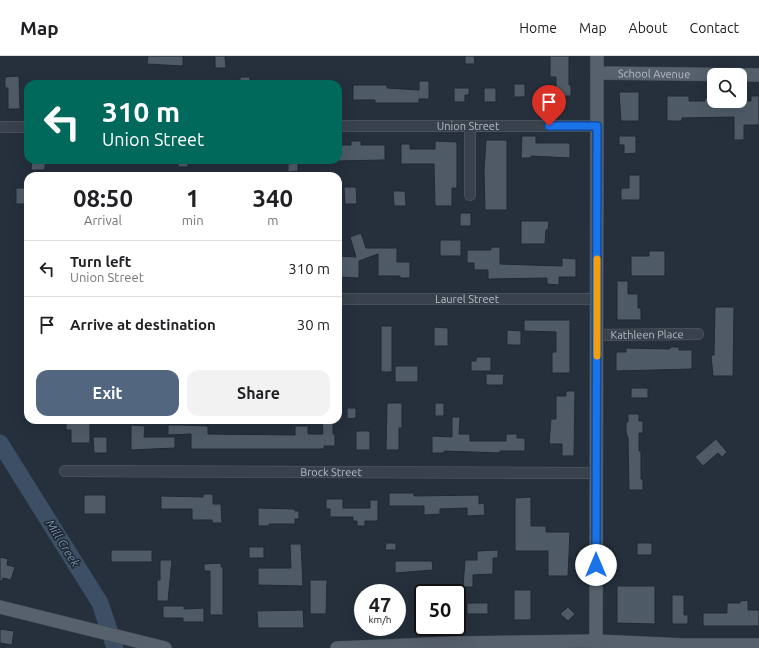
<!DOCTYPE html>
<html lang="en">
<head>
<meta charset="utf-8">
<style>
	body { margin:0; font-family:Ubuntu,sans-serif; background:#f2f2f2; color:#202124; height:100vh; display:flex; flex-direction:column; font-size:15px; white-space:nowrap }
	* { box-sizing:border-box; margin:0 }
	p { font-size:13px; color:#757577 }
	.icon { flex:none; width:22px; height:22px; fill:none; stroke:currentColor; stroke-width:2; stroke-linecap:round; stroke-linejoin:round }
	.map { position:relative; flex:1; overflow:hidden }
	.side { position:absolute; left:24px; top:116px; width:318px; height:252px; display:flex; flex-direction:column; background:#fff; border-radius:12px; box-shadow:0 4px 16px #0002 }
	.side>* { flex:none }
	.top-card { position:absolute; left:24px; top:24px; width:318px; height:84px; border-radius:12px; box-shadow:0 4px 16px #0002; background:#00695c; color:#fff; overflow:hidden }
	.fabs { position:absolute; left:707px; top:12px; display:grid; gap:8px }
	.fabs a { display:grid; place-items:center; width:40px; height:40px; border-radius:8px; background:#fff; box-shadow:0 4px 16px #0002; font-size:20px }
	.speed { position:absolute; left:354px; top:528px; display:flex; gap:8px; font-size:20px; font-weight:700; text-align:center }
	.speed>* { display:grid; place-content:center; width:52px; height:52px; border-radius:50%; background:#fff; box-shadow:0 4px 16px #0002; line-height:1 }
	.speed small { font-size:10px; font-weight:400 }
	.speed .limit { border:2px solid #111; border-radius:6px; background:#fff; color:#111 }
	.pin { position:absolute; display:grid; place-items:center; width:34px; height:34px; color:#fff; margin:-41px -17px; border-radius:50% 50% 50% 0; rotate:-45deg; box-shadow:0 0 4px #0007 }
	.pin .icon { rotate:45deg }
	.me { position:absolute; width:44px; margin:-22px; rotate:0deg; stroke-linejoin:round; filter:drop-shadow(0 0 3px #0008) }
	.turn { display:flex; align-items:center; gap:14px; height:84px; padding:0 12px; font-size:18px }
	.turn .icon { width:52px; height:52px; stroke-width:2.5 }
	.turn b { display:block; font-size:28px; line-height:34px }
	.eta { display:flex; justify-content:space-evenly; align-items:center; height:68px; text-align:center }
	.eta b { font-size:24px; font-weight:700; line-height:28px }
	.primary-button { display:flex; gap:8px; margin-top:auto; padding:8px 12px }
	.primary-button a { flex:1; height:46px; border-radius:12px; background:#526680; color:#fff; font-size:16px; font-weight:700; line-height:46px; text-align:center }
	.primary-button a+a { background:#f2f2f2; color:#202124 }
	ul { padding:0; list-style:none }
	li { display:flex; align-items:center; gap:12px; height:56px; padding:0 12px; border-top:1px solid #e0e0e0 }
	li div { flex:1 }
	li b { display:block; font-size:15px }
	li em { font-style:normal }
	header { display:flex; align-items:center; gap:24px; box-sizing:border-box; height:56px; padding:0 20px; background:#fff; border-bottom:1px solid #e0e0e0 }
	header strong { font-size:19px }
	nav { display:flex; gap:22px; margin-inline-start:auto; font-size:14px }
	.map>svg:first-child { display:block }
</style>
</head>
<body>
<header>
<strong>Map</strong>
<nav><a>Home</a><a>Map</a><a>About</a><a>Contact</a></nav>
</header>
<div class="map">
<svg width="759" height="592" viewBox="0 0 759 592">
	<rect width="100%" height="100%" fill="#25303c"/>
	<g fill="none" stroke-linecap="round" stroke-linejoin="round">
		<path stroke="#3c4f64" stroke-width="17" d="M0 387 100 547 115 592"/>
	</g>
	<g fill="#4e5b67" stroke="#202933">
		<path d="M148 0H183V10L147 8Z"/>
		<path d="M215 0H225L226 12H215Z"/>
		<path d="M465 0H474L475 8H465Z"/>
		<path d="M550 0H569V29H571V40H556V21H550Z"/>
		<path d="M19 20 20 53H8V32H5V21Z"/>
		<rect x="240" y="21" width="10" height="7"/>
		<path d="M419 25H429V43H419V47H375V44H353V29H387V32L419 34Z"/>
		<rect x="514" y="28" width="11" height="13"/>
		<path d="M454 32H469V39H465V46H454Z"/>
		<rect x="484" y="32" width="12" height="14"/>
		<path d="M619 36H639V65H621Z"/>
		<path d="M667 40H689V45H705V42H714V45H751V40H759V69H744V84H734V61L682 62V65H667Z"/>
		<path d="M522 80H536V87H570V102L531 100V102H521Z"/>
		<path d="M619 80H636V97L624 98V89H619Z"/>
		<path d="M486 84H507V154H485L484 115Z"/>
		<path d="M351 85H361V89H385V104L338 105V89H351Z"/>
		<path d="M435 85 457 86V132H452V150H435L434 108H401V88H410V93H435Z"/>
		<path d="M32 104H45V114H31Z"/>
		<rect x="178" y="104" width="10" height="7"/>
		<path d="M298 107V115L288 116V108Z"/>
		<path d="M629 119H640V144H621V132H629Z"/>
		<path d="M344 131H356L357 148H345Z"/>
		<rect x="16" y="132" width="12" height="16"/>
		<path d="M393 135H405L406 150H394Z"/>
		<rect x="460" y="157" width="11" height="13"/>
		<path d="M521 165H549L548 174H546L545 188H521Z"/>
		<path d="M361 177 366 192H397V206H410V222H400V220H378V198L359 205V222L338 221V200L356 201 350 181Z"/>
		<rect x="440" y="184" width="21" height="16"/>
		<path d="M491 191H500V208L562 210V202L576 203V221H559V229L547 228V222L488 223V214H474V207H467V194H491Z"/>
		<path d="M649 195H665V220H631V200H649Z"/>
		<path d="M617 225H628V238H638V252H641V264H617Z"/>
		<path d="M715 251H734L733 320H713L711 299H714Z"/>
		<path d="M524 264H570V317H552V296H556V276L524 275Z"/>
		<rect x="381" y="270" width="11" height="46"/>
		<path d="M434 271 448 272V290H434Z"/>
		<path d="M507 274 521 275V289H507Z"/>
		<path d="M670 291H679V294H692V313L616 315V296H626V292L670 293Z"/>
		<path d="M476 301H491V315H471V305H476Z"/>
		<rect x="395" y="310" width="23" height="16"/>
		<path d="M486 318H504L503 329H486Z"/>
		<rect x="631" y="332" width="17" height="10"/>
		<path d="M566 335H575L574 400H562V388H549L551 363H556V340H566Z"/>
		<path d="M387 347H402V372H399V394H386Z"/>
		<rect x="435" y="347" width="9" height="13"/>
		<path d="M347 352H356V362L347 363Z"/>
		<path d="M628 358H639V365H643V377H639V395H641V423H643V434H629L628 382 626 376V366H628Z"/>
		<path d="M452 361H460L459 378H470V385H506V378H517V382H525V395H500V397L444 395V397H432V380L452 381Z"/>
		<path d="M66 364H90V387H71V374H66Z"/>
		<path d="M322 364H333V378H335V390H324V393H191V378L168 379V369H181L208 370V378L295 379V370H308V378H323Z"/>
		<path d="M131 369 145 370 144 381H175V392L131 394Z"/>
		<rect x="356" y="375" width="14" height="19"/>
		<path d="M93 381H107V397H94Z"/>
		<path d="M716 383 727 396 722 401 718 397 703 410 695 401Z"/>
		<path d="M389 437H414V440L479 439V448L484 447 485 459 467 460V452L440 453V458L424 459V450H389Z"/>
		<path d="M203 438H213V448H221L222 467H212V464H192V453H161V440L203 441Z"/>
		<rect x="84" y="439" width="22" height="19"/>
		<path d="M531 441V470H546V476H570L568 520H548V495H515V442Z"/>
		<path d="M326 443H343V452H370V444H378V465H365V470H357V465H353V461H330V453H326Z"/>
		<path d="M258 452 295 453V455H299V463H295V468H269V470H258Z"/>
		<path d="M386 487H396V494H385Z"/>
		<rect x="637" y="487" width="15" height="12"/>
		<path d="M290 488H301L303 530 258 529V512H291Z"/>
		<rect x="249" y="491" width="15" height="11"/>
		<rect x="111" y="494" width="41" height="12"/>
		<path d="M498 494V502H493V518L473 519V531H463L465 504H477V495Z"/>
		<path d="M0 501 8 503 7 509 15 511 11 524 3 522 2 525H0Z"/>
		<path d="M160 504H172L168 545H157V524H160Z"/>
		<path d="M395 505H432L433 514 395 517Z"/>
		<path d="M221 507V511H223V559H210V515H204V508Z"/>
		<path d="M310 524H327L326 558H310Z"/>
		<path d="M617 530H655V568L617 567Z"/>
		<rect x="514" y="534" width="17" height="30"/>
		<path d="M672 539H684V559H688V568H672Z"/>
		<path d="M748 544V554H759V570H703V557H727V547H740V545Z"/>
		<rect x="467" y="547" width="21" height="11"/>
		<path d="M163 550H184V553L204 552V566H183V562H163Z"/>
		<path d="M568 551 575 558 568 565 560 558Z"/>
		<path d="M303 554 304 572H258L257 555Z"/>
		<path d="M0 573 14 575 12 589 0 587Z"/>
	</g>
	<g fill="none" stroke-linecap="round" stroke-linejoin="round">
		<g stroke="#57606a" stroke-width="12">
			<g id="minor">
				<path id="s1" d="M338 70H597"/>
				<path d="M470 70V139"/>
				<path d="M0 71H28"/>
				<path id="s2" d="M338 243H597"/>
				<path id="s3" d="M597 279 698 278"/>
				<path id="s4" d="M65 415 597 417"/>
			</g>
		</g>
		<g stroke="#424b55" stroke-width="14">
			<g id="major">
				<path id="s5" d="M597 17 759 19"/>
				<path d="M0 551 165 592"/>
				<path d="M337 592 457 587 596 585 684 589H759"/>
				<path d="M596 592 597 0"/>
			</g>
		</g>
		<use href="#minor" stroke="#39424c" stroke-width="11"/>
		<use href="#major" stroke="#57616c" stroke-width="13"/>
	</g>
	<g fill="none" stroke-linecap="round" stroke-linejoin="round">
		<g stroke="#114b97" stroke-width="10">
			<path id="route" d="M549 70H597L596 509"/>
		</g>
		<use href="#route" stroke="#1a73e8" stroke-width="7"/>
		<path stroke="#f59e0b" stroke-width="7" d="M597 300V203"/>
	</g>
	<g text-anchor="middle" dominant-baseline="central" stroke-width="3" stroke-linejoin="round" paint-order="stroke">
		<g font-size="11" fill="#b5bdc7" stroke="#1e2731">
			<text stroke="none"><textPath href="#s5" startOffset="57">School Avenue</textPath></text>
			<text stroke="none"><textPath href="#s1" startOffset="130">Union Street</textPath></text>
			<text stroke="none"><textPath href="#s2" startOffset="129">Laurel Street</textPath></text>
			<text stroke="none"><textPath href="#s3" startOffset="50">Kathleen Place</textPath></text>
			<text stroke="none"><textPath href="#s4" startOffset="266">Brock Street</textPath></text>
		</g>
		<g font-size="12" font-style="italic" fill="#778fa9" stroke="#1e2731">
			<text transform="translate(63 487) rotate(58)">Mill Creek</text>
		</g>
	</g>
</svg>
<div class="fabs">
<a><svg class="icon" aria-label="search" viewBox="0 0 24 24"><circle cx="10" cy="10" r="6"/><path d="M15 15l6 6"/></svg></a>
</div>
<div class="speed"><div>47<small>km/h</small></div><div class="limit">50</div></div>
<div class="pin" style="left:549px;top:70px;background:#d93025"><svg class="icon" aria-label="arrive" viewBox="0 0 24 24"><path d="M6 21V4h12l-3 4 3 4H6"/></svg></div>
<svg class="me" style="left:596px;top:509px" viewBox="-20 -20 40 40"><circle r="19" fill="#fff"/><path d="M0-13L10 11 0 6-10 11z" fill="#1a73e8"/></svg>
<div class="top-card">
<div class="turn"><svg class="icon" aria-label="left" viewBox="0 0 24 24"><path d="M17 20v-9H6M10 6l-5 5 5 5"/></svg><div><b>310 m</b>Union Street</div></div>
</div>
<section class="side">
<div class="eta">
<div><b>08:50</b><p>Arrival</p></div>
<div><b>1</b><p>min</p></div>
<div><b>340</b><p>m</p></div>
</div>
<ul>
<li><svg class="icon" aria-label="left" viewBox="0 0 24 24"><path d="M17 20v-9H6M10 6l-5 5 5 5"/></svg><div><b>Turn left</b><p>Union Street</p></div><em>310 m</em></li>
<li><svg class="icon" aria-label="arrive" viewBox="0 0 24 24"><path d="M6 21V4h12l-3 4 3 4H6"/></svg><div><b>Arrive at destination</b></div><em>30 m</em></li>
</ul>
<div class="primary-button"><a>Exit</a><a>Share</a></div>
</section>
</div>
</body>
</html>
